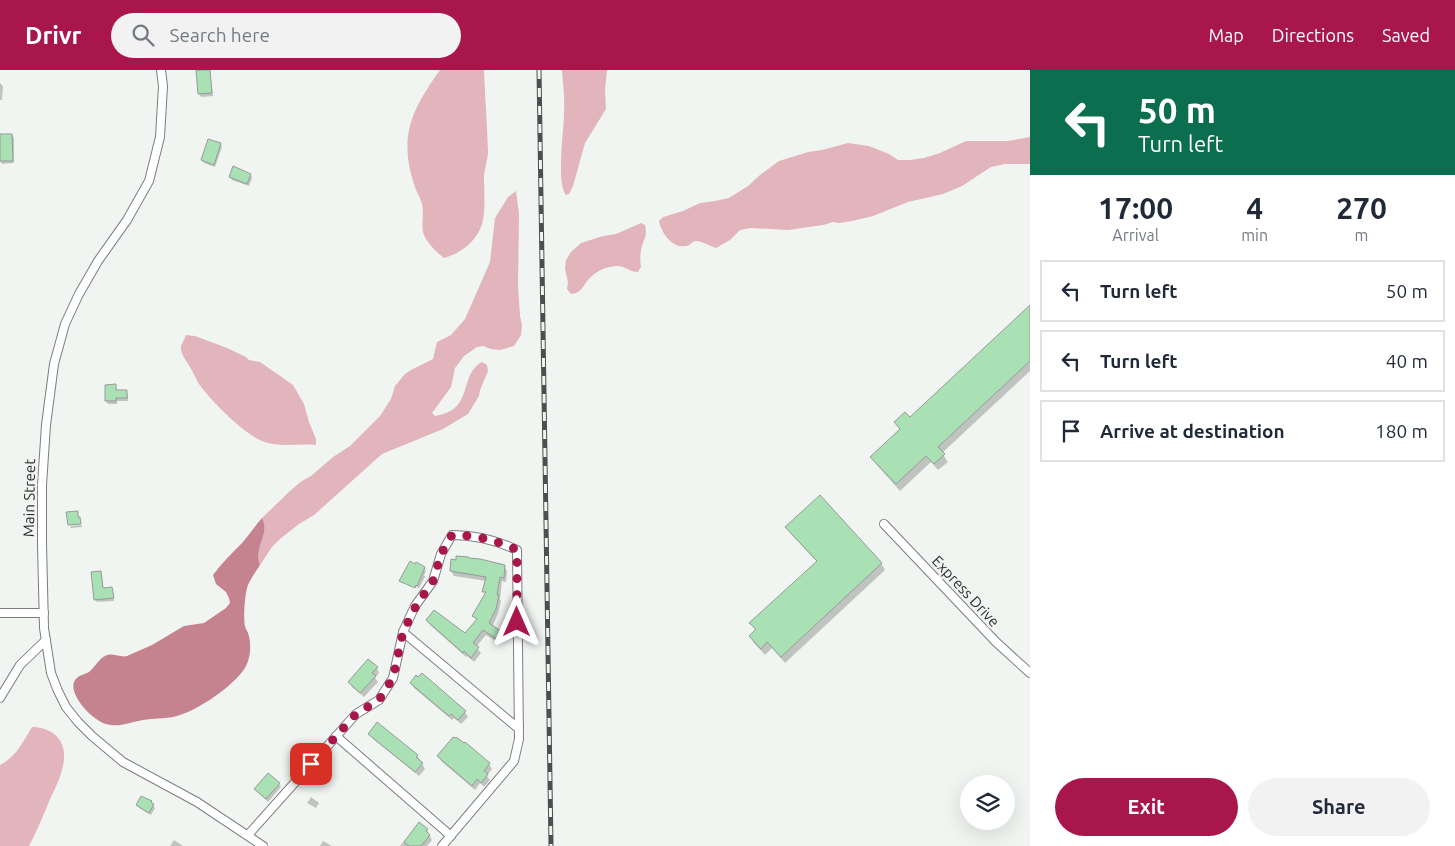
<!DOCTYPE html>
<html lang="en">
<head>
<meta charset="utf-8">
<style>
	body { margin:0; font-family:Ubuntu,sans-serif; background:#f2f2f3; color:#1f2937; height:100vh; display:flex; flex-direction:column; font-size:19px; white-space:nowrap }
	* { box-sizing:border-box; margin:0 }
	p { font-size:16px; color:#747a83 }
	.icon { flex:none; width:28px; height:28px; fill:none; stroke:currentColor; stroke-width:2; stroke-linecap:round; stroke-linejoin:round }
	.map { position:relative; flex:1; overflow:hidden }
	.side { display:flex; flex-direction:column; background:#fff; width:425px }
	.side>* { flex:none }
	.guide { background:#0b6e4f; color:#fff; overflow:hidden }
	.tools { position:absolute; left:960px; top:705px; display:grid; gap:10px }
	.tools a { display:grid; place-items:center; width:55px; height:55px; border-radius:50%; background:#fff; box-shadow:0 5px 20px #0002; font-size:25px }
	.pin { position:absolute; display:grid; place-items:center; width:42px; height:42px; color:#fff; margin:-21px; border-radius:10px; box-shadow:0 2px 8px #0006 }
	.me { position:absolute; width:55px; margin:-28px; rotate:0deg; stroke-linejoin:round; filter:drop-shadow(0 0 4px #0008) }
	.turn { display:flex; align-items:center; gap:18px; height:105px; padding:0 25px; font-size:22px }
	.turn .icon { width:65px; height:65px; stroke-width:2.5 }
	.turn b { display:block; font-size:35px; line-height:42px }
	.eta { display:flex; justify-content:space-evenly; align-items:center; height:85px; text-align:center }
	.eta b { font-size:30px; font-weight:700; line-height:35px }
	.primary-button { display:flex; gap:10px; margin-top:auto; padding:10px 25px }
	.primary-button a { flex:1; height:58px; border-radius:30px; background:#a9164c; color:#fff; font-size:20px; font-weight:700; line-height:58px; text-align:center }
	.primary-button a+a { background:#f2f2f3; color:#1f2937 }
	ul { padding:0; list-style:none }
	li { display:flex; align-items:center; gap:15px; height:62px; margin:0 10px 8px; padding:0 15px; border:2px solid #e0e1e3; border-radius:0px }
	li div { flex:1 }
	li b { display:block; font-size:19px }
	li em { font-style:normal }
	header { display:flex; align-items:center; gap:30px; box-sizing:border-box; height:70px; padding:0 25px; background:#a9164c; color:#fff }
	header strong { font-size:24px }
	nav { display:flex; gap:28px; margin-inline-start:auto; font-size:18px }
	.search { width:350px; height:45px; background:#f2f2f3; display:flex; align-items:center; gap:12px; box-sizing:border-box; padding:0 18px; border-radius:28px; color:#747a83; font-size:19px }
	main { display:flex; flex:1; min-height:0 }
	.map>svg:first-child { display:block }
</style>
</head>
<body>
<header>
<strong>Drivr</strong>
<div class="search"><svg class="icon" aria-label="search" viewBox="0 0 24 24"><circle cx="10" cy="10" r="6"/><path d="M15 15l6 6"/></svg>Search here</div>
<nav><a>Map</a><a>Directions</a><a>Saved</a></nav>
</header>
<main>
<div class="map">
<svg width="1030" height="776" viewBox="0 0 1030 776">
	<rect width="100%" height="100%" fill="#f1f5f2"/>
	<g fill="#e2b4bc">
		<path d="M440 0H484C485 27 487 54 488 81 488 90 484 99 484 108 484 123 486 139 482 154 477 171 460 184 444 188 436 182 425 171 423 162 421 152 425 141 421 131 420 126 416 122 415 117 398 67 411 41 440 0Z"/>
		<path d="M562 0H607L605 20 606 39 585 73 573 116 569 124 566 125C556 113 564 60 564 43 565 29 563 14 562 0Z"/>
		<path d="M1030 67V94H1005L991 97 962 116 943 124 908 132 873 146 852 151 839 153 833 152 823 155 788 160 751 158 740 160 730 170 716 178C710 176 702 171 696 171 692 171 690 176 686 176 672 179 661 162 659 151L663 147 683 141 700 133 715 131 729 128 748 116 760 105 779 91 808 82 822 80 848 73 869 76 889 84 898 90H910L924 88 940 83 966 71H1008Z"/>
		<path d="M516 121 519 144 518 216 520 246 522 255 521 265 514 276 500 280 491 279 483 276 477 277 464 286 455 298 451 317 432 343 435 346C475 340 458 305 482 292L487 295 488 301 480 320 479 326 468 344 443 359 382 384 314 445 299 454 280 469 272 477 260 495C253 476 271 465 262 448L291 420 302 411 311 406 333 387 350 376 380 346 391 329 395 316 405 304 411 300 433 289 437 272 451 265 465 249 490 192 495 148 508 127Z"/>
		<path d="M641 153 645 155C648 168 643 169 641 180 640 186 640 191 641 197L638 202C630 202 624 195 616 196 606 197 598 200 591 207 583 214 583 223 571 224L567 219 568 212 565 199 566 190 571 182 581 173 603 166 616 164Z"/>
		<path d="M186 265 195 266 227 278 246 287 249 290 260 292 293 315 304 334 309 352 316 369V375C299 373 279 378 262 371 243 363 211 331 199 314 196 309 193 302 190 297 186 290 180 284 181 276 182 273 185 268 186 265Z"/>
		<path d="M32 657C49 657 65 667 64 687 64 702 54 720 48 734 42 748 36 763 29 776H0V695C16 687 23 672 32 657Z"/>
	</g>
	<path fill="#c5828f" d="M262 448C271 465 253 476 260 495 256 501 251 508 248 515 245 522 243 548 245 556 245 558 247 560 248 563 252 575 251 591 242 602 229 619 194 643 173 647 164 649 153 648 143 650 131 652 118 658 106 654 93 651 69 626 74 612 77 605 84 605 89 602 95 597 99 589 105 586 112 582 120 588 127 586L152 575 184 556 204 553 226 538 230 533 229 528 226 522 216 514 213 505C222 493 232 483 242 473 249 465 255 456 262 448Z"/>
	<g fill="#0003">
		<path d="M197 0H210L213 26 201 27 199 24Z"/>
		<path d="M0 13 3 16 2 30H0Z"/>
		<path d="M12 65 14 68V93L2 94 0 91Z"/>
		<path d="M221 74 222 77 215 97 204 93 202 90Z"/>
		<path d="M251 105 252 108 249 116 232 110 230 107Z"/>
		<path d="M1030 237V301L942 383 948 392 938 400 931 392 900 421 876 394 872 387 900 360 896 353 909 349Z"/>
		<path d="M116 316 117 322H126L128 324V331H117V334H108L106 331Z"/>
		<path d="M82 455V457L71 458 70 456Z"/>
		<path d="M787 457 881 493 885 500 785 593 772 578 765 585 754 573 750 566 756 561 751 553 817 492 791 464Z"/>
		<path d="M470 490 504 496 507 501 506 512 502 511 500 529 501 531 498 544 492 557 501 563 504 568 500 574 486 565 476 577 481 583 474 592 467 586 466 587 430 555 428 550 466 564 477 551 474 546 486 525 484 521 486 511 454 506 451 501Z"/>
		<path d="M424 498 426 501 424 505 425 507 419 518 402 510Z"/>
		<path d="M100 503 102 506 103 519 112 518 113 521 114 531 97 532 95 529Z"/>
		<path d="M377 598 379 603 375 608 378 612 364 627 352 617 349 612Z"/>
		<path d="M411 613 465 642 468 647 461 654 454 648 452 650 414 618Z"/>
		<path d="M370 664 417 685 425 699 419 706 373 669Z"/>
		<path d="M465 674 489 694 492 699 487 706 490 710 484 717 480 713 475 720 441 691 439 686Z"/>
		<path d="M279 714 281 717 268 732 255 719Z"/>
		<path d="M311 727 319 733 316 738 307 733Z"/>
		<path d="M151 732 155 738 151 745 139 738 137 735Z"/>
		<path d="M427 760 432 770 427 776H400L405 770 406 771Z"/>
		<path d="M174 770 183 776H170Z"/>
		<path d="M323 771 332 776H320Z"/>
	</g>
	<g fill="#aae1b4" stroke="#979b98">
		<path d="M196 0H210L212 23 198 24Z"/>
		<path d="M0 64H12L13 91H0Z"/>
		<path d="M208 69 221 73 214 95 201 90Z"/>
		<path d="M233 96 251 104 247 114 229 107Z"/>
		<path d="M1030 235V291L938 377 945 384 934 394 926 386 896 414 870 387 900 359 894 352 905 342 910 347Z"/>
		<path d="M116 314V320H127V328H116V331H105V315Z"/>
		<path d="M820 425 882 493 781 587 767 572 761 579 749 566 756 559 749 553 817 491 785 457Z"/>
		<path d="M78 441V447H80L81 454 68 455 66 442Z"/>
		<path d="M456 486 469 487V488L480 489 505 495 504 508 500 507 497 525H499L496 539 489 553 502 562 497 569 483 560 473 573 479 577 471 588 464 581 463 583 426 550 434 540 465 563 477 549 472 546 486 522H482L486 507 450 501 451 489 456 490Z"/>
		<path d="M410 491 415 494 416 492 425 497 417 516 416 515 415 518 399 511Z"/>
		<path d="M101 501 103 518 112 517 114 528 94 530 91 502Z"/>
		<path d="M368 589 378 597 372 603 376 606 360 623 348 612Z"/>
		<path d="M422 603 466 641 458 650 451 644 449 646 410 613 416 605 418 607Z"/>
		<path d="M377 652 418 685 416 687 423 693 415 702 368 664Z"/>
		<path d="M453 667 455 668 456 667 464 673 465 672 490 693 484 701 488 704 481 713 477 709 472 716 437 686Z"/>
		<path d="M268 703 280 713 266 729 254 719Z"/>
		<path d="M141 726 152 731 151 732 154 734 149 743 136 735Z"/>
		<path d="M419 752 428 759 426 761 430 765 421 776H409L404 772Z"/>
	</g>
	<g fill="none" stroke-linecap="round" stroke-linejoin="round">
		<g stroke="#7b7e7b" stroke-width="10">
			<g id="minor">
				<path d="M161 0 163 16 160 67 149 111 127 150 98 191 79 224 65 254 54 294 46 355 42 415V474L44 558 51 603 58 621 66 637 78 652 92 666 123 692 197 732 263 776"/>
				<path d="M884 454 996 572 1030 603"/>
				<path d="M0 543H44"/>
				<path d="M403 562 519 659"/>
				<path d="M0 628 20 595 46 570"/>
				<path d="M336 666 451 766"/>
				<path d="M248 765 356 644 379 630 393 608 403 562 415 536 433 511 441 484 452 465C475 465 496 470 517 480L519 669 514 691 442 776"/>
			</g>
		</g>
		<use href="#minor" stroke="#fff" stroke-width="8"/>
		<g stroke="#4d4e4d" stroke-width="5">
			<path id="rail" d="M539 0 551 776"/>
		</g>
		<use href="#rail" stroke="#f1f5f2" stroke-width="3" stroke-dasharray="9" stroke-linecap="butt"/>
	</g>
	<g fill="none" stroke-linecap="round" stroke-linejoin="round">
		<path stroke="#a9164c" stroke-width="9" stroke-dasharray="0 16.2" d="M311 694 356 644 379 630 393 608 403 562 416 536 433 511 441 484 452 465C475 465 496 470 517 480V552"/>
	</g>
	<g text-anchor="middle" dominant-baseline="central" stroke-width="5" stroke-linejoin="round" paint-order="stroke">
		<g font-size="15" fill="#2b2c2b" stroke="#f1f5f2">
			<text transform="translate(29 428) rotate(-89)">Main Street</text>
			<text transform="translate(966 521) rotate(47)">Express Drive</text>
		</g>
	</g>
</svg>
<div class="tools">
<a><svg class="icon" aria-label="layers" viewBox="0 0 24 24"><path d="M12 4l9 5-9 5-9-5zM3 14l9 5 9-5"/></svg></a>
</div>
<div class="pin" style="left:311px;top:694px;background:#d93025"><svg class="icon" aria-label="arrive" viewBox="0 0 24 24"><path d="M6 21V4h12l-3 4 3 4H6"/></svg></div>
<svg class="me" style="left:517px;top:552px" viewBox="-20 -20 40 40"><path d="M0-17L14 15 0 8-14 15z" fill="#a9164c" stroke="#fff" stroke-width="4"/></svg>
</div>
<section class="side">
<div class="guide">
<div class="turn"><svg class="icon" aria-label="left" viewBox="0 0 24 24"><path d="M17 20v-9H6M10 6l-5 5 5 5"/></svg><div><b>50 m</b>Turn left</div></div>
</div>
<div class="eta">
<div><b>17:00</b><p>Arrival</p></div>
<div><b>4</b><p>min</p></div>
<div><b>270</b><p>m</p></div>
</div>
<ul>
<li><svg class="icon" aria-label="left" viewBox="0 0 24 24"><path d="M17 20v-9H6M10 6l-5 5 5 5"/></svg><div><b>Turn left</b></div><em>50 m</em></li>
<li><svg class="icon" aria-label="left" viewBox="0 0 24 24"><path d="M17 20v-9H6M10 6l-5 5 5 5"/></svg><div><b>Turn left</b></div><em>40 m</em></li>
<li><svg class="icon" aria-label="arrive" viewBox="0 0 24 24"><path d="M6 21V4h12l-3 4 3 4H6"/></svg><div><b>Arrive at destination</b></div><em>180 m</em></li>
</ul>
<div class="primary-button"><a>Exit</a><a>Share</a></div>
</section>
</main>
</body>
</html>
